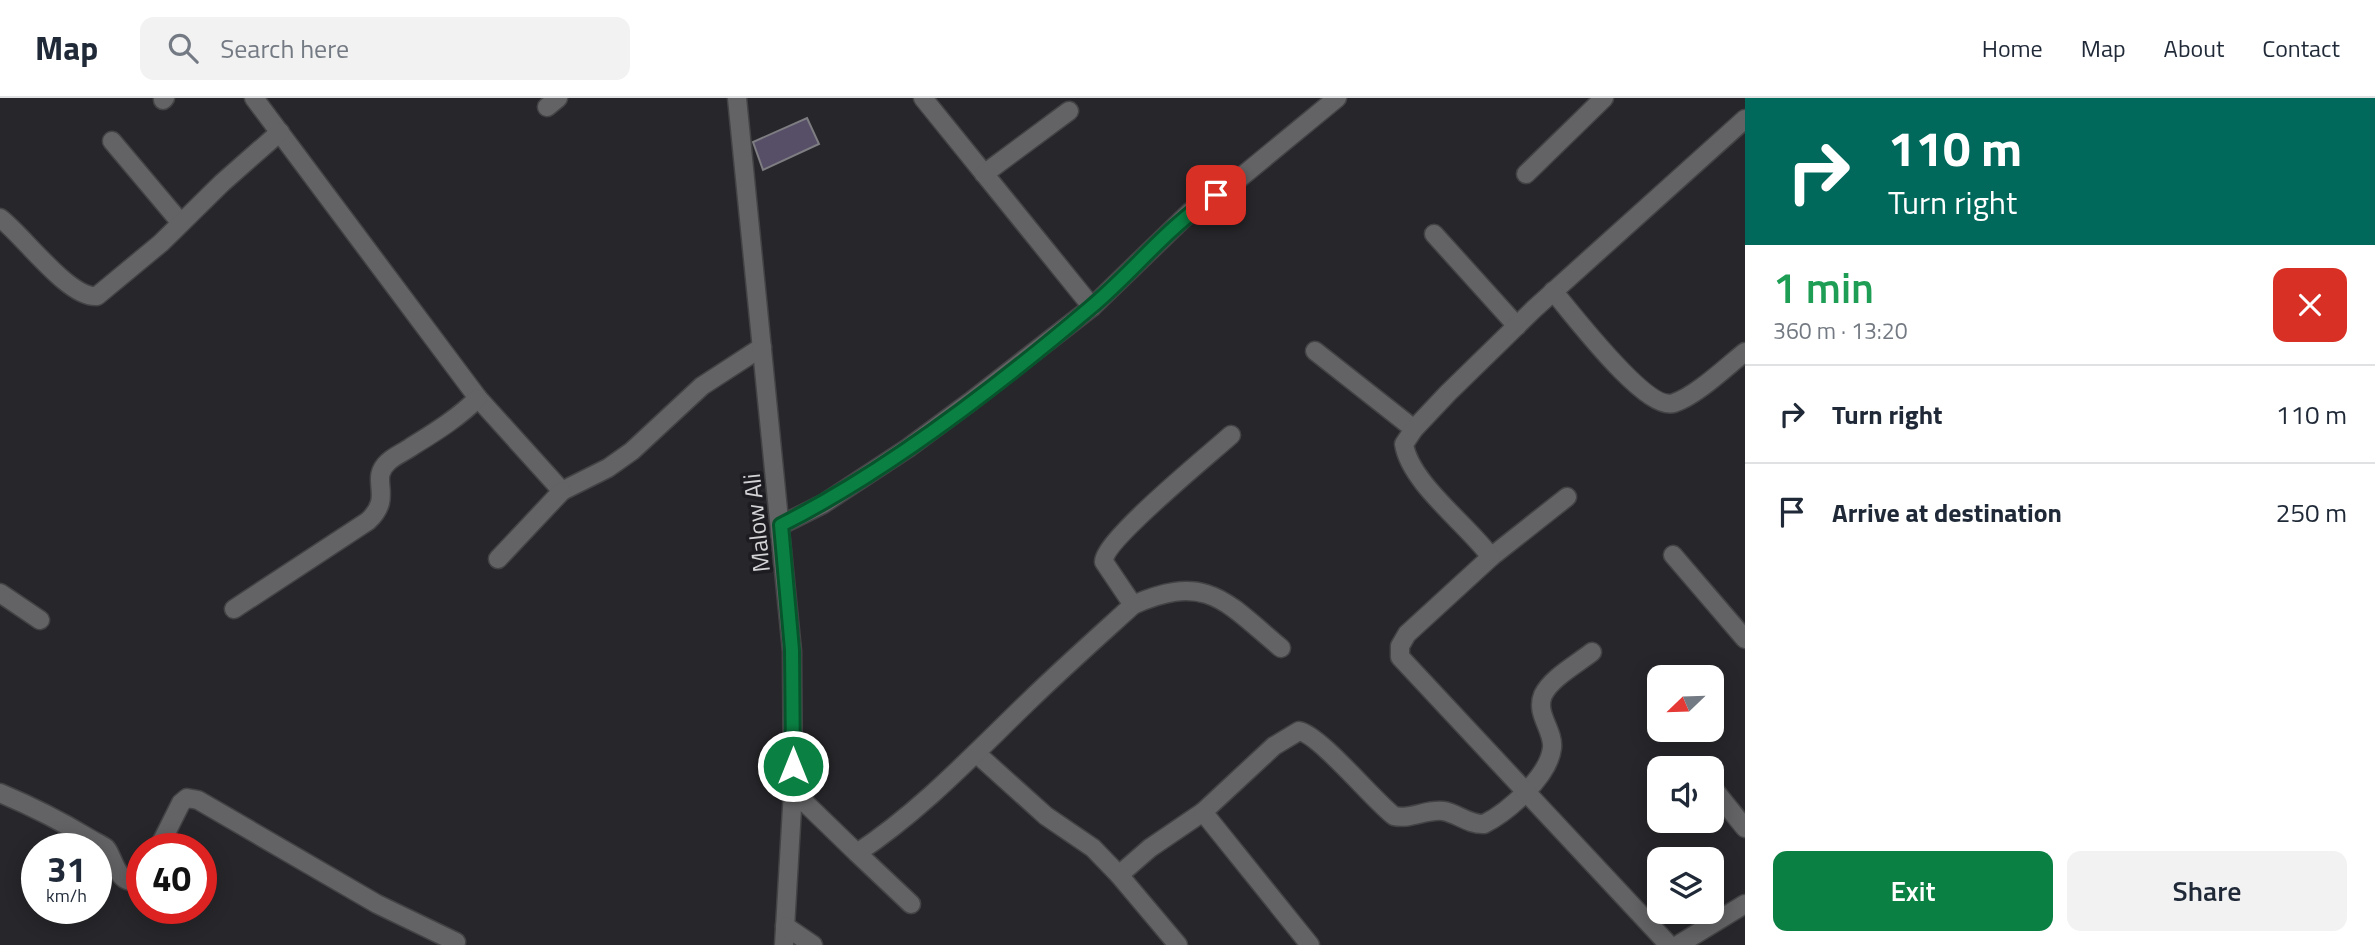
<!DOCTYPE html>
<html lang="en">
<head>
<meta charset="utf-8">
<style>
	body { margin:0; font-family:"Titillium Web",sans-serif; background:#f2f2f3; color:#1f2937; height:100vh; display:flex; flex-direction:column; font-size:26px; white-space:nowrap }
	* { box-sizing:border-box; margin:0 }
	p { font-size:23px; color:#747a83 }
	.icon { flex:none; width:38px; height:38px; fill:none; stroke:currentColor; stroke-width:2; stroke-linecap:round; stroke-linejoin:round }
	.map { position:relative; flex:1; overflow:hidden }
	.panel { display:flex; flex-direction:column; background:#fff; width:630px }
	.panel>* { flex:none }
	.hud { background:#00695c; color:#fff; overflow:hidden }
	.needle { width:46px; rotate:247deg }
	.buttons { position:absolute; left:1647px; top:567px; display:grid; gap:14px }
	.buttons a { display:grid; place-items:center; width:77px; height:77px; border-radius:14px; background:#fff; box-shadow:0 4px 18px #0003; font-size:35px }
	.speed { position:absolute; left:21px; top:735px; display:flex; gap:14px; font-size:35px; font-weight:700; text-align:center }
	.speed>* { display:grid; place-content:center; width:91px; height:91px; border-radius:50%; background:#fff; box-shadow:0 4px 18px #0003; line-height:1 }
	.speed small { font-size:18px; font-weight:400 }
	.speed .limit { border:10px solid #d22; background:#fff; color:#111 }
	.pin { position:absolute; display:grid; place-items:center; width:60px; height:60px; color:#fff; margin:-30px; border-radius:14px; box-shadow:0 4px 10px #0006 }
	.me { position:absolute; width:77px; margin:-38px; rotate:0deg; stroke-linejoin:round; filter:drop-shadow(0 0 5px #0008) }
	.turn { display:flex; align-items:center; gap:24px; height:147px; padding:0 28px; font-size:32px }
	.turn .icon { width:91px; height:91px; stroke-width:2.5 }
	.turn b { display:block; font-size:49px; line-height:60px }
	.round { display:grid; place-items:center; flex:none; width:74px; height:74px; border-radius:14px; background:#f2f2f3 }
	.overview { display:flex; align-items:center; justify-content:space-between; height:119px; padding:0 28px }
	h1 { font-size:42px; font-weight:600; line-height:52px; color:#1e9e55 }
	.button { display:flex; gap:14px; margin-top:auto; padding:14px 28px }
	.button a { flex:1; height:80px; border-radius:14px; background:#0b8043; color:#fff; font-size:28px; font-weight:600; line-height:80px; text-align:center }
	.button a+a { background:#f2f2f3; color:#1f2937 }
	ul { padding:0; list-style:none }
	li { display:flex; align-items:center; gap:21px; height:98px; padding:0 28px; border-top:2px solid #e0e1e3 }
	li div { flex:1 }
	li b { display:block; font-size:26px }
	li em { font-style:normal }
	header { display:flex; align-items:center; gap:42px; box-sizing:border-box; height:98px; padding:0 35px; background:#fff; border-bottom:2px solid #e0e1e3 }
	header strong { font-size:33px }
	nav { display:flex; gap:38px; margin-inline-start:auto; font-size:24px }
	.search { width:490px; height:63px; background:#f2f2f3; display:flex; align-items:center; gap:18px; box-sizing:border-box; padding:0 24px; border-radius:14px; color:#747a83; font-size:26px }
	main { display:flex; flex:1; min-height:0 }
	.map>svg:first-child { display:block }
</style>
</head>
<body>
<header>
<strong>Map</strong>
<div class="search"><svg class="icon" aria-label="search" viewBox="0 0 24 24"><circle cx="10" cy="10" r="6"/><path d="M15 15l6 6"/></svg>Search here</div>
<nav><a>Home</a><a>Map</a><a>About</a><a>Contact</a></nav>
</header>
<main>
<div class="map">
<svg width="1745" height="847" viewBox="0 0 1745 847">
	<rect width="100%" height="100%" fill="#27262a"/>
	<path fill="#574f68" stroke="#7e7d82" stroke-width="2" d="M807 20 819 46 763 72 753 44Z"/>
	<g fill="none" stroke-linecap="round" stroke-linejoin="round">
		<g stroke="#434245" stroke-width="21">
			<g id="minor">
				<path d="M254 0 478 300 562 393 608 370 632 353 702 288 762 249"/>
				<path d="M737 0 792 553 793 693 784 847"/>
				<path d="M923 0 1092 209"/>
				<path d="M163 2 165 0"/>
				<path d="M547 9 558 0"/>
				<path d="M112 43 181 125"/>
				<path d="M984 76 1069 13"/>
				<path d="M1526 76 1604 0"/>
				<path d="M0 120C23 137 69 201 97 198L161 145 222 85 280 34"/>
				<path d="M1434 136 1517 228"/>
				<path d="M1553 193C1572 215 1646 314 1674 305 1696 298 1726 269 1745 254"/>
				<path d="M1315 253 1414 331"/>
				<path d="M781 427 823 406 908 350 970 304 1092 209 1190 114 1235 84 1337 0"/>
				<path d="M1673 457 1745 541"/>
				<path d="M1491 459 1567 399"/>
				<path d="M498 461 562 393"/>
				<path d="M0 495 40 522"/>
				<path d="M1133 507C1207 474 1226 504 1281 550"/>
				<path d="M234 511 368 423C395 398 368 382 388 364 394 358 404 354 411 349 435 334 458 320 478 300"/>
				<path d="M976 655 1046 718 1093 750 1119 777 1150 750 1203 714"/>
				<path d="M1712 689 1745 730"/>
				<path d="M793 693 857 755C921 713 975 655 1030 602 1064 569 1099 538 1133 507L1104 464C1103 443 1210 356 1231 337"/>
				<path d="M0 695C31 708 59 722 87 739 93 743 101 746 106 750 114 758 117 793 142 780"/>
				<path d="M158 751 181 705 187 700 198 702 377 806 456 844"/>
				<path d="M857 755 911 806"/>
				<path d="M1119 777 1178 847"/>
				<path d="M785 828 813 847"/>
				<path d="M1310 847 1203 714 1274 648 1299 633C1320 637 1372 701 1394 718 1410 722 1426 711 1443 713 1457 715 1469 727 1484 726 1508 714 1549 678 1552 650 1554 632 1535 616 1543 597 1551 580 1577 566 1592 554"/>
				<path d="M1669 847 1400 559V548L1407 536 1491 459C1467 426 1410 385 1404 346L1414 331 1448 295 1534 211 1745 21"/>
				<path d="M1678 847 1745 806"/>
			</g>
		</g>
		<use href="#minor" stroke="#636264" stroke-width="18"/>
	</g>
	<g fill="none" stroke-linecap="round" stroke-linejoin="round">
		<g stroke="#07532c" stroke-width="18">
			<path id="route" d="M793 668 792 552 781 427C888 373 998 288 1090 210 1133 174 1168 128 1216 97"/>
		</g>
		<use href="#route" stroke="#0b8043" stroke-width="12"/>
	</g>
	<g text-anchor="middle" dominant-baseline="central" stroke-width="7" stroke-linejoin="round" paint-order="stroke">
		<g font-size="24" fill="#d3d2d5" stroke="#1d1c20">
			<text transform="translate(756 425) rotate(-96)">Malow Ali</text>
		</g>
	</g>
</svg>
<div class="buttons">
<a><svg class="needle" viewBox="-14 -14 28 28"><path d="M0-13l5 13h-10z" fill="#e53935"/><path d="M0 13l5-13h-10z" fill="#747a83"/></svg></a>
<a><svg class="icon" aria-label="sound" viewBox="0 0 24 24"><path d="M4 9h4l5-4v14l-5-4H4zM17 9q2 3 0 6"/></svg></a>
<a><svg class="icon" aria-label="layers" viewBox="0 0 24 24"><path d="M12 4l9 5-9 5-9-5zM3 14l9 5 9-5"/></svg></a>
</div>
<div class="speed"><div>31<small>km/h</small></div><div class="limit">40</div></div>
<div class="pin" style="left:1216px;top:97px;background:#d93025"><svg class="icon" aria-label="arrive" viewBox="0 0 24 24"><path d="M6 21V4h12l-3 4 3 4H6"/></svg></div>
<svg class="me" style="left:793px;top:668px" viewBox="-20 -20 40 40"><circle r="17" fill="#0b8043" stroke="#fff" stroke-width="3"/><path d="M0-11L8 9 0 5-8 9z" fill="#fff"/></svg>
</div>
<section class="panel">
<div class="hud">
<div class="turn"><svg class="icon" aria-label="right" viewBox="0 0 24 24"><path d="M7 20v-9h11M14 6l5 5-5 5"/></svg><div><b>110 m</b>Turn right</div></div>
</div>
<div class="overview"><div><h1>1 min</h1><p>360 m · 13:20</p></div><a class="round" style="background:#d93025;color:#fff"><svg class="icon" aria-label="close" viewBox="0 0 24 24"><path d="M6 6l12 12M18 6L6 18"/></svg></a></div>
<ul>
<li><svg class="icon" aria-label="right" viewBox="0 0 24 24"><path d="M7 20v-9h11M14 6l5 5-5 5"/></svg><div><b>Turn right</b></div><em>110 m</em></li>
<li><svg class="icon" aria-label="arrive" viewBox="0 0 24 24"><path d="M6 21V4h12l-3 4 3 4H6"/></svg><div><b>Arrive at destination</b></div><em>250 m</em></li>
</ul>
<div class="button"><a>Exit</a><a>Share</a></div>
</section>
</main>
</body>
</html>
